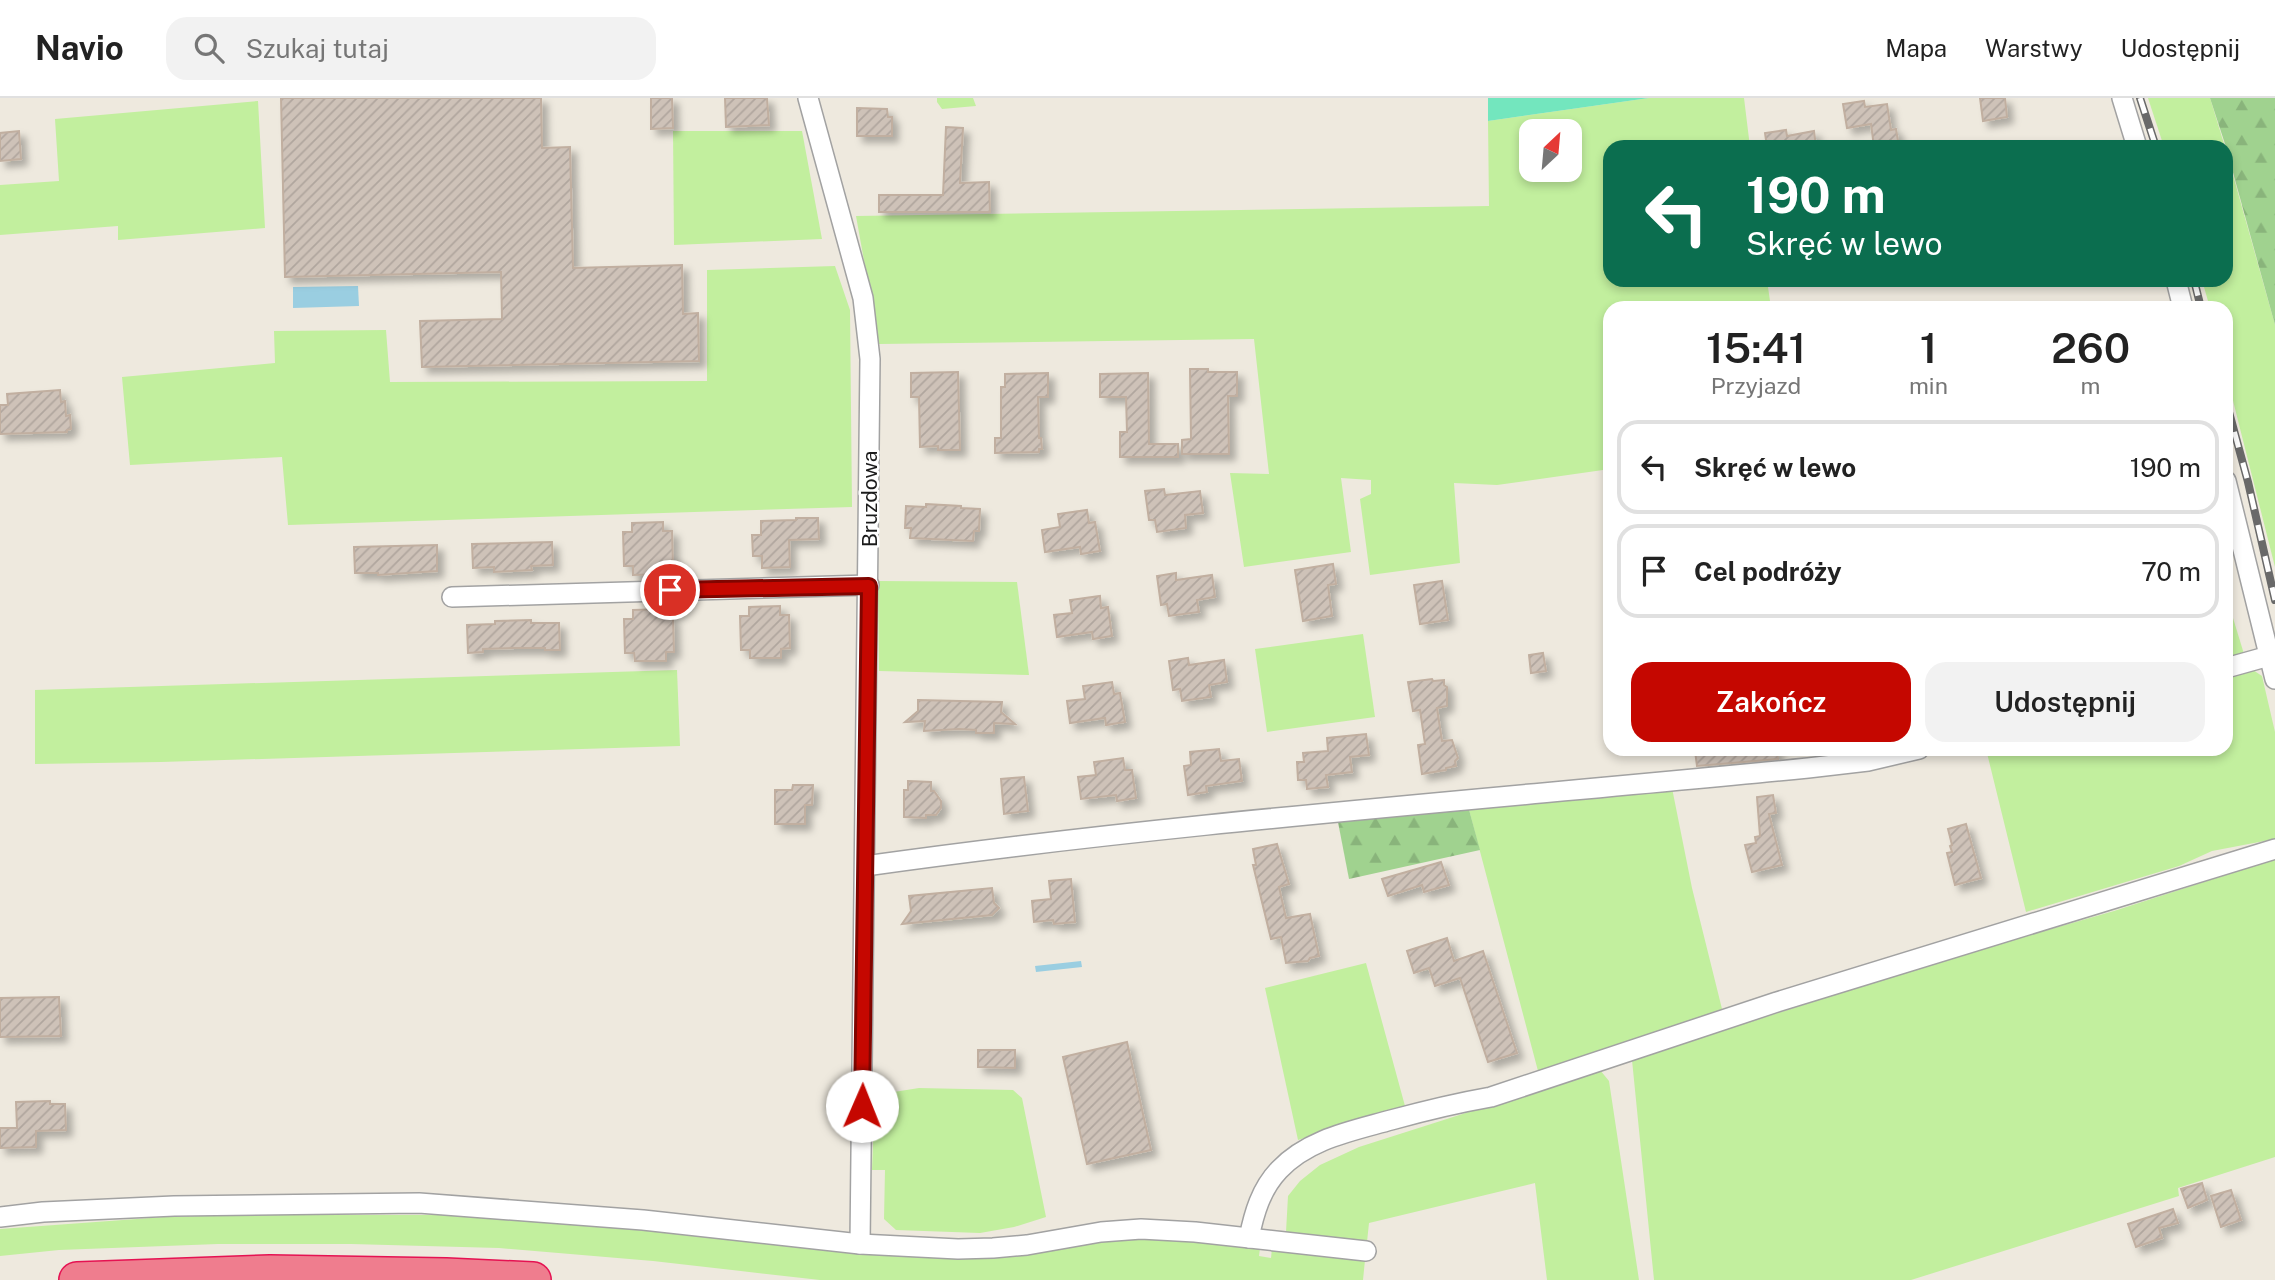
<!DOCTYPE html>
<html lang="pl">
<head>
<meta charset="utf-8">
<style>
	body { margin:0; font-family:"Public Sans",sans-serif; background:#f2f2f2; color:#222; height:100vh; display:flex; flex-direction:column; font-size:26px; white-space:nowrap }
	* { box-sizing:border-box; margin:0 }
	p { font-size:23px; color:#767676 }
	.icon { flex:none; width:38px; height:38px; fill:none; stroke:currentColor; stroke-width:2; stroke-linecap:round; stroke-linejoin:round }
	.map { position:relative; flex:1; overflow:hidden }
	.details { position:absolute; left:1603px; top:203px; width:630px; height:455px; display:flex; flex-direction:column; background:#fff; border-radius:21px; box-shadow:0 4px 10px #0003 }
	.details>* { flex:none }
	.banner { position:absolute; left:1603px; top:42px; width:630px; height:147px; border-radius:21px; box-shadow:0 4px 10px #0003; background:#0b6e4f; color:#fff; overflow:hidden }
	.needle { width:46px; rotate:26deg }
	.buttons { position:absolute; left:1519px; top:21px; display:grid; gap:14px }
	.buttons a { display:grid; place-items:center; width:63px; height:63px; border-radius:14px; background:#fff; box-shadow:0 4px 10px #0003; font-size:35px }
	.pin { position:absolute; display:grid; place-items:center; width:60px; height:60px; color:#fff; margin:-30px; border:4px solid #fff; border-radius:50%; box-shadow:0 2px 7px #0007 }
	.me { position:absolute; width:77px; margin:-38px; rotate:1deg; stroke-linejoin:round; filter:drop-shadow(0 0 5px #0008) }
	.turn { display:flex; align-items:center; gap:24px; height:147px; padding:0 28px; font-size:32px }
	.turn .icon { width:91px; height:91px; stroke-width:2.5 }
	.turn b { display:block; font-size:49px; line-height:60px }
	.eta { display:flex; justify-content:space-evenly; align-items:center; height:119px; text-align:center }
	.eta b { font-size:42px; font-weight:600; line-height:49px }
	.button { display:flex; gap:14px; margin-top:auto; padding:14px 28px }
	.button a { flex:1; height:80px; border-radius:21px; background:#c50700; color:#fff; font-size:28px; font-weight:600; line-height:80px; text-align:center }
	.button a+a { background:#f2f2f2; color:#222 }
	ul { padding:0; list-style:none }
	li { display:flex; align-items:center; gap:21px; height:94px; margin:0 14px 10px; padding:0 14px; border:4px solid #e0e0e0; border-radius:21px }
	li div { flex:1 }
	li b { display:block; font-size:26px }
	li em { font-style:normal }
	header { display:flex; align-items:center; gap:42px; box-sizing:border-box; height:98px; padding:0 35px; background:#fff; border-bottom:2px solid #e0e0e0 }
	header strong { font-size:33px }
	nav { display:flex; gap:38px; margin-inline-start:auto; font-size:24px }
	.search { width:490px; height:63px; background:#f2f2f2; display:flex; align-items:center; gap:18px; box-sizing:border-box; padding:0 24px; border-radius:21px; color:#767676; font-size:26px }
	.map>svg:first-child { display:block }
</style>
</head>
<body>
<header>
<strong>Navio</strong>
<div class="search"><svg class="icon" aria-label="search" viewBox="0 0 24 24"><circle cx="10" cy="10" r="6"/><path d="M15 15l6 6"/></svg>Szukaj tutaj</div>
<nav><a>Mapa</a><a>Warstwy</a><a>Udostępnij</a></nav>
</header>
<div class="map">
<svg width="2275" height="1182" viewBox="0 0 2275 1182">
	<defs>
		<pattern id="forest-firs" width="22" height="20" patternUnits="userSpaceOnUse" patternTransform="scale(1.75)"><rect width="22" height="20" fill="#a0d28f"/><path d="M5 1l3.5 6h-7zM16 11l3.5 6h-7z" fill="#89b47b"/></pattern>
		<pattern id="building-hatch" width="6" height="6" patternUnits="userSpaceOnUse" patternTransform="scale(1.75)"><rect width="6" height="6" fill="#cec2b8"/><path d="M-1 1l2-2M0 6l6-6M5 7l2-2" fill="none" stroke="#b0a69e"/></pattern>
		<filter id="shadow"><feDropShadow dx="6" dy="6" stdDeviation="3.5" flood-color="#0004"/></filter>
	</defs>
	<rect width="100%" height="100%" fill="#eee9de"/>
	<g fill="#c2ef9e" fill-rule="evenodd">
		<path d="M937 0H973L976 8 942 11 937 4Z"/>
		<path d="M1649 0H1744L1750 49H1610V182H1767L1771 210H1610V371L1497 387 1454 385 1460 465 1370 477 1360 401 1371 396V382L1341 380 1351 454 1244 469 1230 375 1269 376 1254 241 879 246 856 118 1489 108 1488 23ZM1531 33H1570V72H1531Z"/>
		<path d="M2148 0H2210L2225 49H2164Z"/>
		<path d="M258 3 265 130 118 142V128L0 137V87L59 83 55 21Z"/>
		<path d="M673 33H802L822 141 674 147Z"/>
		<path d="M2226 52 2275 227V469L2226 275V210H2210L2202 182H2226Z"/>
		<path d="M835 168 850 212 852 409 288 427 282 359 130 367 122 279 275 265 274 233 386 232 390 284 707 283V172Z"/>
		<path d="M878 483 1017 484 1029 577 879 573Z"/>
		<path d="M2226 497 2244 556 2226 560Z"/>
		<path d="M1363 536 1375 619 1267 634 1255 551Z"/>
		<path d="M2250 570 2262 578 2275 634V741L2212 753 2179 768 2026 814 1986 651H2226V577Z"/>
		<path d="M677 572 680 648 161 664 35 666V592Z"/>
		<path d="M1672 690 1692 790 1723 915 1538 973 1468 708Z"/>
		<path d="M2275 761V1059L2178 1090 2179 1098 1911 1182H1654L1632 962 1930 866 2114 813Z"/>
		<path d="M1366 865 1405 1008 1298 1042 1265 890Z"/>
		<path d="M1600 972 1609 983 1639 1182H1547L1535 1085 1369 1125 1367 1144 1286 1134 1288 1098 1300 1083 1320 1067 1359 1049Z"/>
		<path d="M919 990 1013 992 1022 1000 1046 1119 1014 1129 980 1135 896 1132 884 1121 885 1072H872L875 997Z"/>
		<path d="M240 1117H465L600 1126 845 1152 1130 1139 1170 1141 1260 1150 1259 1158 1271 1160 1272 1150 1365 1162 1363 1182H820L653 1163 499 1150 351 1146H218L59 1152 0 1158V1131L164 1119Z"/>
	</g>
	<g fill="url(#forest-firs)">
		<path d="M2210 0H2275V227L2226 49Z"/>
		<path d="M1468 708 1480 752 1349 781 1337 719Z"/>
	</g>
	<path fill="#73e6be" d="M1488 0H1649L1488 23Z"/>
	<g fill="#9acee1">
		<path d="M358 188 359 208 293 210V189Z"/>
		<path d="M1081 863 1082 869 1036 874 1035 868Z"/>
	</g>
	<g fill="url(#building-hatch)" stroke="#c1afa0" stroke-width="2" filter="url(#shadow)">
		<path d="M281 0H541L542 50 570 49 573 170 682 167 683 216 698 215 699 263 422 269 420 223 502 221 501 174 285 179Z"/>
		<path d="M651 0H672L673 30 651 31Z"/>
		<path d="M725 0H767L769 27 726 29Z"/>
		<path d="M1980 0H2005L2007 19 1983 23Z"/>
		<path d="M1864 3 1865 9 1887 6 1891 32 1896 31 1899 49H1874L1871 26 1847 30 1843 6Z"/>
		<path d="M857 10 887 11 888 19H892V38H857Z"/>
		<path d="M946 29 963 30 960 85 989 84 990 114H879V97H943Z"/>
		<path d="M1786 32 1787 38 1814 33 1816 49H1767L1765 35Z"/>
		<path d="M19 33 21 61 0 63V35Z"/>
		<path d="M1190 271H1208V274H1237V298H1228L1229 356H1182V342L1191 341Z"/>
		<path d="M958 274 960 352H938V348L920 349 919 299H911V275Z"/>
		<path d="M1048 275V299H1038L1039 340H1041L1042 351H1039V354L995 355V340H1001V289H1005V276Z"/>
		<path d="M1148 275 1149 346H1178V359H1120V334H1127L1126 299H1100V276Z"/>
		<path d="M60 292 61 304 65 303 66 318 70 317 71 331 67 332V334L0 336V307H8L7 296Z"/>
		<path d="M1164 391 1165 397 1200 393 1203 415 1185 417 1186 430 1157 434 1155 422H1149L1145 393Z"/>
		<path d="M926 406 961 408V410L980 411 979 433H974L973 443 910 440 911 430H905L906 408 926 409Z"/>
		<path d="M1087 412 1089 425 1095 424 1100 453 1081 456 1080 449 1045 454 1042 432 1060 429 1058 416Z"/>
		<path d="M796 420H818L819 441 789 442 790 469 762 470V458H753L752 437H761V423L796 422Z"/>
		<path d="M663 424V433H672L673 467H664L665 476 633 477V468H624L623 434H632V425Z"/>
		<path d="M552 444 553 467 531 468 532 472 494 474V469L473 470 472 446Z"/>
		<path d="M437 447V473L378 477V475H355L354 449Z"/>
		<path d="M1333 466 1336 486 1328 487 1332 518 1303 523 1295 472Z"/>
		<path d="M1176 475V482L1212 477 1215 499 1197 502 1199 514 1169 518 1167 506 1161 507 1157 478Z"/>
		<path d="M1442 483 1448 522 1420 526 1414 487Z"/>
		<path d="M1100 498 1101 510 1108 509 1112 538 1093 541 1092 534 1057 539 1054 517 1072 515 1070 502Z"/>
		<path d="M780 508V517H789L790 550 781 551V560H750V552H741L740 518H749V509Z"/>
		<path d="M664 511 665 520H673L674 554H666V563H635L634 555H625L624 521H633V512Z"/>
		<path d="M531 522V525H559L560 552H545V550H515L483 551V554L468 555 467 527 495 526V523Z"/>
		<path d="M1543 555 1546 573 1531 575 1529 557Z"/>
		<path d="M1188 560 1189 567 1224 562 1227 584 1209 587 1211 599 1182 603 1180 591 1173 592 1169 563Z"/>
		<path d="M1432 581 1433 583 1444 582V587L1447 589V608L1437 610 1442 643 1452 642 1458 660 1455 663 1456 668 1446 670V672L1422 676 1418 647 1425 646 1420 612 1413 613 1408 584Z"/>
		<path d="M1112 584 1114 596 1120 595 1125 624 1106 627 1105 620 1070 625 1067 603 1085 601 1083 588Z"/>
		<path d="M918 602 1002 604 1001 614 1015 626 994 625V635H976V632L959 631 924 633 925 623 905 624 918 613Z"/>
		<path d="M1366 636 1369 657 1350 659 1352 674 1326 677 1328 689 1307 691 1306 682H1298L1297 664H1304L1303 655 1328 653 1327 640Z"/>
		<path d="M1219 651 1221 663 1239 661 1242 683 1206 688 1207 694 1188 697 1184 668 1191 667 1190 654Z"/>
		<path d="M1711 651H1777L1778 661 1697 668 1695 653Z"/>
		<path d="M1123 660 1125 672H1132L1136 700 1117 703 1116 697 1081 701 1078 679 1096 677 1094 664Z"/>
		<path d="M1024 679 1028 713 1004 716 1001 681Z"/>
		<path d="M908 683 931 684V693H934L941 703V710L936 717H926V720L904 719V692H908Z"/>
		<path d="M793 687H813L812 707H805V726H775V692H792Z"/>
		<path d="M1773 697 1776 715 1769 716 1782 767 1752 774 1745 747 1756 745 1755 739 1760 738 1757 699Z"/>
		<path d="M1966 726 1981 780 1955 787 1947 755 1952 754 1950 748 1952 747 1948 731Z"/>
		<path d="M1277 746 1289 786 1279 789 1286 820 1310 816 1319 858 1310 860 1308 863 1286 865 1281 839 1271 841 1253 767H1256L1253 751Z"/>
		<path d="M1441 764 1449 787 1424 794 1422 787 1388 798 1382 781Z"/>
		<path d="M1071 781 1075 824 1054 826 1053 822 1034 824 1032 803 1051 801 1049 783Z"/>
		<path d="M992 790 994 805 999 810 992 817 902 826 911 813 909 798Z"/>
		<path d="M1447 840 1454 863 1483 853 1517 955 1488 964 1460 880 1435 888 1429 870 1414 875 1407 853Z"/>
		<path d="M59 899 61 938 0 939V900Z"/>
		<path d="M1127 944 1151 1052 1087 1066 1063 959Z"/>
		<path d="M978 952H1015V970L978 969Z"/>
		<path d="M50 1003V1006H65L66 1032 36 1033V1049L0 1050V1030H17L16 1004Z"/>
		<path d="M2202 1085 2207 1102 2188 1110 2181 1091Z"/>
		<path d="M2231 1092 2241 1122 2221 1129 2211 1098Z"/>
		<path d="M2173 1111 2178 1125 2159 1130 2162 1140 2136 1149 2128 1126Z"/>
	</g>
	<g fill="none" stroke-linecap="round" stroke-linejoin="round">
		<g stroke="#a2a2a2" stroke-width="22">
			<g id="street">
				<path d="M808 0 863 200 870 261 860 1146"/>
				<path d="M2122 0 2137 49"/>
				<path d="M2176 182 2183 210"/>
				<path d="M2226 383 2275 581"/>
				<path d="M452 499 869 487"/>
				<path d="M2226 570 2269 558"/>
				<path d="M865 768C1178 724 1494 701 1808 670L1868 663 1919 651"/>
				<path d="M0 1119 43 1114 174 1108 419 1105 643 1122 860 1146 958 1151 993 1150 1027 1147 1101 1134 1141 1131 1195 1134 1366 1153"/>
				<path d="M1249 1140C1254 1115 1261 1091 1279 1072 1308 1041 1352 1033 1391 1022 1424 1013 1457 1005 1491 999L1777 904 2275 751"/>
			</g>
		</g>
		<g stroke="#e51252" stroke-width="38">
			<path id="highway" d="M77 1182 270 1175 446 1178 533 1182"/>
		</g>
		<use href="#street" stroke="#fff" stroke-width="19"/>
		<use href="#highway" stroke="#ef7d8e" stroke-width="35"/>
		<g stroke="#696969" stroke-width="8">
			<g id="rail">
				<path d="M2140 0 2156 49"/>
				<path d="M2194 182 2201 210"/>
				<path d="M2226 303 2248 384 2275 502"/>
			</g>
		</g>
		<use href="#rail" stroke="#fff" stroke-width="5" stroke-dasharray="16" stroke-linecap="butt"/>
	</g>
	<g fill="none" stroke-linecap="round" stroke-linejoin="round">
		<g stroke="#800500" stroke-width="18">
			<path id="route" d="M670 492 869 488 862 1008"/>
		</g>
		<use href="#route" stroke="#c50700" stroke-width="12"/>
	</g>
	<g text-anchor="middle" dominant-baseline="central" stroke-width="5" stroke-linejoin="round" paint-order="stroke">
		<g font-size="21" fill="#1b1b1b" stroke="#fff">
			<text transform="translate(869 401) rotate(-90)">Bruzdowa</text>
		</g>
	</g>
</svg>
<div class="buttons">
<a><svg class="needle" viewBox="-14 -14 28 28"><path d="M0-13l5 13h-10z" fill="#e53935"/><path d="M0 13l5-13h-10z" fill="#767676"/></svg></a>
</div>
<div class="pin" style="left:670px;top:492px;background:#d93025"><svg class="icon" aria-label="arrive" viewBox="0 0 24 24"><path d="M6 21V4h12l-3 4 3 4H6"/></svg></div>
<svg class="me" style="left:862px;top:1008px" viewBox="-20 -20 40 40"><circle r="19" fill="#fff"/><path d="M0-13L10 11 0 6-10 11z" fill="#c50700"/></svg>
<div class="banner">
<div class="turn"><svg class="icon" aria-label="left" viewBox="0 0 24 24"><path d="M17 20v-9H6M10 6l-5 5 5 5"/></svg><div><b>190 m</b>Skręć w lewo</div></div>
</div>
<section class="details">
<div class="eta">
<div><b>15:41</b><p>Przyjazd</p></div>
<div><b>1</b><p>min</p></div>
<div><b>260</b><p>m</p></div>
</div>
<ul>
<li><svg class="icon" aria-label="left" viewBox="0 0 24 24"><path d="M17 20v-9H6M10 6l-5 5 5 5"/></svg><div><b>Skręć w lewo</b></div><em>190 m</em></li>
<li><svg class="icon" aria-label="arrive" viewBox="0 0 24 24"><path d="M6 21V4h12l-3 4 3 4H6"/></svg><div><b>Cel podróży</b></div><em>70 m</em></li>
</ul>
<div class="button"><a>Zakończ</a><a>Udostępnij</a></div>
</section>
</div>
</body>
</html>
